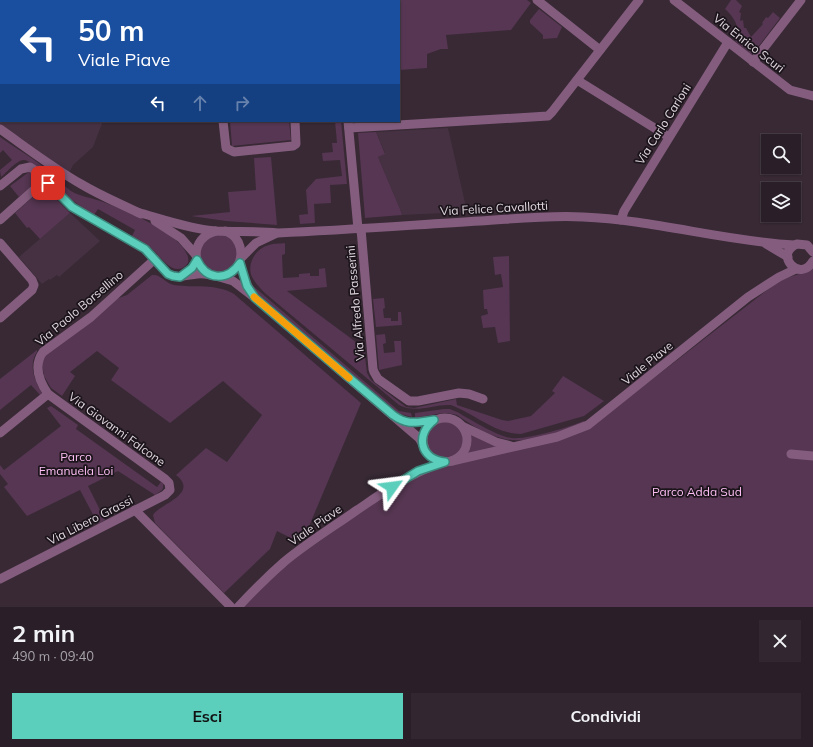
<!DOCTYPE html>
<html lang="it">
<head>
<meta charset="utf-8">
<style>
	body { margin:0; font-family:Mulish,sans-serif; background:#322730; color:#f1f3f6; height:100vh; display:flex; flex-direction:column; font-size:15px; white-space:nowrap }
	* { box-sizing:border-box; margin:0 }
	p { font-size:13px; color:#a5a2a8 }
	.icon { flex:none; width:22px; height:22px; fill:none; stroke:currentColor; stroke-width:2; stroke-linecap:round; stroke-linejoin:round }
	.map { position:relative; height:607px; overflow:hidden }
	.side { display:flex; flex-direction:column; background:#2a1f28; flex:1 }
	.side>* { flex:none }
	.hud { position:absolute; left:0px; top:0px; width:400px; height:122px; box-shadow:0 1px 3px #0004,0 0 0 1px #463d45; background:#1a4fa0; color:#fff; overflow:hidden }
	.buttons { position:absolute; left:761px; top:134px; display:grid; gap:8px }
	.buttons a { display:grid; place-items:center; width:40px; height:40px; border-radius:0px; background:#2a1f28; box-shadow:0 1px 3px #0004,0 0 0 1px #463d45; font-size:20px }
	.pin { position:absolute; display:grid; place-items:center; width:34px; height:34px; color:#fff; margin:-17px; border-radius:8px; box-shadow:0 2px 6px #0006 }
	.me { position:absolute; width:44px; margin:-22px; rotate:59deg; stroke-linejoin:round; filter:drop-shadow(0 0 3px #0008) }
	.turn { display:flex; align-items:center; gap:14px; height:84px; padding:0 12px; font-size:18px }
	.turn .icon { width:52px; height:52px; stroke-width:2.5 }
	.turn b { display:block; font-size:28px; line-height:34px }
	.lanes { display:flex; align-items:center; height:38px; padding:0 12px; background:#0003; justify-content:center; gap:20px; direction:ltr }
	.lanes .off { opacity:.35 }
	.round { display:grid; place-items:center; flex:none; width:42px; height:42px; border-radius:0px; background:#322730 }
	.headline { display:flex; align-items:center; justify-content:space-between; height:68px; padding:0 12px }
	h1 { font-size:24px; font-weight:700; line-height:30px }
	.cta { display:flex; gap:8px; margin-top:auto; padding:8px 12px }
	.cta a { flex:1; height:46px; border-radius:0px; background:#5bcebc; color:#111; font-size:16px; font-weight:700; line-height:46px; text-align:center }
	.cta a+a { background:#322730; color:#f1f3f6 }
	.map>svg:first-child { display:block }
</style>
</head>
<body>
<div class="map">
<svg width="813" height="607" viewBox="0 0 813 607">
	<rect width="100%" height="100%" fill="#382935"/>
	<g fill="#453142">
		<path d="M0 0 115 1H1V121H103L93 147 73 165 68 175 0 128Z"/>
		<path d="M448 128 466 207V212L402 215 400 209 378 157 385 153 376 132Z"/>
		<path d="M70 213 100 241 59 277 57 275 50 280 49 279 42 284 19 257Z"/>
	</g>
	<g fill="#563652">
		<path d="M381 0H527L531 3 511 30 446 35 448 49H441L427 54V68L399 70V1H380Z"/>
		<path d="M731 0H736L742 6 739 12 741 13 740 21 743 20 744 28H746L751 37 763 24 762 23 766 17 768 18 773 12 780 18 752 55 735 41C742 29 734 17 725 9Z"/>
		<path d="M539 9 562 27 557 38 543 39V35L530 23V20Z"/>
		<path d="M230 121H289L291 140 232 146Z"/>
		<path d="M335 121H341L347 184 330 185 331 203 314 204 315 223 300 224 299 215 308 214 306 190 316 179 342 176 340 160 323 161 322 153 333 152 332 143H337Z"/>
		<path d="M376 132 385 154 378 157 400 209 402 215 365 218 358 133Z"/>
		<path d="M0 137C14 147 28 155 41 165 51 173 60 183 71 191 79 196 88 197 97 200 117 206 194 237 188 263 175 280 161 257 151 248 146 243 139 240 132 236L135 230 98 209 94 215C86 210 78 205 71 199 62 192 32 158 23 160 16 161 7 172 1 177L0 170 12 160 3 150 0 153Z"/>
		<path d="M271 157 277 225 226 221 191 216 230 212 228 192 256 190 254 158Z"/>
		<path d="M29 172H32L39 179 19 197 10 186Z"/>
		<path d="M45 190 48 191 70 213 40 239 29 227 27 228 15 213 36 194Z"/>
		<path d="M215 234 227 236 236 245 238 258 230 269 224 272 218 273 206 268 202 263 200 257 201 245Z"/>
		<path d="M285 243V254L282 255 283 278 299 277V274L310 273V276H319V269L325 268 327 287 287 291 364 348 367 373 371 380 406 407 414 408 456 399 457 405 502 420 508 421 531 416 555 393 552 391 563 376 604 401 584 416 521 434C495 434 475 414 451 405 433 404 416 414 399 405L266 294C261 289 255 283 252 277 246 264 256 248 269 245 274 243 280 244 285 243Z"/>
		<path d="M509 256 510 341 498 343 495 327 483 328 481 316 488 314 487 309H484L483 290 503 287 501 274 495 275 493 257Z"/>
		<path d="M813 267V607H243L287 564 398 486 444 466 560 439 596 423 780 280C791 276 803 274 813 267Z"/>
		<path d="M152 275C161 274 165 283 174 285 195 288 215 283 234 294L361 403 307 531 297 541 277 531 270 549 224 593 155 523 153 515C159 504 200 494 176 475L206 448 227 462 262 415 223 381 170 423 111 380 119 368 97 351 70 372 75 376 62 396 51 388 44 376 42 363 46 354 116 299 127 295Z"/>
		<path d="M252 285 399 411 411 413 412 417 396 413 254 291Z"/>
		<path d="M384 298 385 308 383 309 384 318H391V321H398V312H401L402 325 376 327 373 299Z"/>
		<path d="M385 334 386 343 383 344 384 353 395 352 394 341H401L402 365 379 370 376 335Z"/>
		<path d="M37 350V352C28 365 35 381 42 393L40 395 31 385 0 410V379Z"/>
		<path d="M51 406 78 425 76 429 157 487 161 482C164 483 164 487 162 490L155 495 118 471 88 486 105 520 98 524 80 490 27 516 4 487 8 484 0 474V465L4 470 61 426 47 408Z"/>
		<path d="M444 409H450L457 412C470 419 498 437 512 438 527 440 569 427 584 421V422C560 432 527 446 501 438 485 434 470 424 457 415 441 410 431 417 415 417V413Z"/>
		<circle cx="445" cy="440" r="18"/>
		<path d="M468 431 503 445 464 456 469 444Z"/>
	</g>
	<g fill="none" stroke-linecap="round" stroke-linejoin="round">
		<g stroke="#845d7e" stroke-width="9">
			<path d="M122 0 124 1"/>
			<path d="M283 0V1"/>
			<path d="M537 0 600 50"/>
			<path d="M674 0 790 90 813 96"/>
			<path d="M373 1V0"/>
			<path d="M0 37 1 38"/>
			<path d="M753 62 801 0"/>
			<path d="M577 80 669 137"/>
			<path d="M223 121 226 148 234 152 293 146 296 144 295 121"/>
			<path d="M348 121 358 229"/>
			<path d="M349 128 548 116 552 112 639 0"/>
			<path d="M0 129C27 148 53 168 81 184 101 196 121 204 141 214"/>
			<path d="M0 186 21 169 30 167 38 172 72 207 145 249 168 274C178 279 187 275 197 274 202 273 206 274 211 275"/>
			<path d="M137 212C162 219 190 229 216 231 236 232 257 231 278 233 345 230 413 225 480 221 514 219 549 215 583 217 654 220 723 241 794 245"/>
			<path d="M0 220 38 186 48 183"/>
			<path d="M621 220 624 211 728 42"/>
			<path d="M155 221 181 238 196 255"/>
			<path d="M361 229 373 369 374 372 378 379 409 401H418L459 393 469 394 483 399"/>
			<path d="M216 231C190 237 189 272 216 276 243 280 251 240 225 231"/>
			<path d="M0 243 32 280 34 285 32 290 0 318"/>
			<path d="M766 244 788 257"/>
			<path d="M813 252 807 245 797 244C773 254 800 284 813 261"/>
			<path d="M241 258 256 243 275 234"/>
			<path d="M240 263 245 280 251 293"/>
			<path d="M216 276 233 281 255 298 419 438 424 446"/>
			<circle cx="445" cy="440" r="22"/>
			<path d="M400 421 411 423 434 420"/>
			<path d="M462 426 496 442 511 446"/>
			<path d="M0 433 48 394C39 381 33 366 43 352L91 317 155 259"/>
			<path d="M791 454 813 456"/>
			<path d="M452 461 557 437 588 425 748 297 779 277 796 269"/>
			<path d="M135 510 231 607"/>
			<path d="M0 579 165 495 170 490 169 483 165 479 48 394"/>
			<path d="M238 607C253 591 268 576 284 562 307 543 333 527 357 510 387 490 410 473 445 462"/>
		</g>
	</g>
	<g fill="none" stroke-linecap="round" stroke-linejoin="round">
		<g stroke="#3b867a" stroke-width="10">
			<path id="route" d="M48 183 72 207 145 249 168 274 173 276 180 277 192 268 197 260C206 280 227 282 240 263L247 286 255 298 393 415C408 426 417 422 434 420 415 435 420 459 445 462L418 471 392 487"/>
		</g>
		<use href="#route" stroke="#5bcebc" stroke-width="7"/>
		<path stroke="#f59e0b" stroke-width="7" d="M254 297 349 378"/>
	</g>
	<g text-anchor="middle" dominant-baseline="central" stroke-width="3.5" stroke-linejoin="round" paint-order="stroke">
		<g font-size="12" fill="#e1d7df" stroke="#1b141a">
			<text transform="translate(749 43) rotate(38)">Via Enrico Scuri</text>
			<text transform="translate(663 124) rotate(-58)">Via Carlo Carloni</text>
			<text transform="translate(494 208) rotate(-3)">Via Felice Cavallotti</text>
			<text transform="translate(355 303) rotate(-95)">Via Alfredo Passerini</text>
			<text transform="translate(79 308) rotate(-40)">Via Paolo Borsellino</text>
			<text transform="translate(647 363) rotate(-39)">Viale Piave</text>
			<text transform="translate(117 429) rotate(36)">Via Giovanni Falcone</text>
			<text transform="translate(90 520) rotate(-27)">Via Libero Grassi</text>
			<text transform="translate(315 525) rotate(-35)">Viale Piave</text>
		</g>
		<g font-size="12" fill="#fdbff4" stroke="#1b141a">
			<text x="76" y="456">Parco<tspan x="76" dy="14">Emanuela Loi</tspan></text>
			<text x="697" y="491">Parco Adda Sud</text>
		</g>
	</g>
</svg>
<div class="buttons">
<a><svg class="icon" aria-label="search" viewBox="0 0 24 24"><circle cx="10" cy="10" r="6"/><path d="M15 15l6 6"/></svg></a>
<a><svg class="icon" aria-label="layers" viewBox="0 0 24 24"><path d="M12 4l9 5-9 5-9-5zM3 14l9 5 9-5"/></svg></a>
</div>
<div class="pin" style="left:48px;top:183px;background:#d93025"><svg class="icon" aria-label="arrive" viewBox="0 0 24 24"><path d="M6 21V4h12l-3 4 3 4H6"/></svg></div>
<svg class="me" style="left:392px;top:487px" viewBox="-20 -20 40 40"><path d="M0-17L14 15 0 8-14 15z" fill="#5bcebc" stroke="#fff" stroke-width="4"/></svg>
<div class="hud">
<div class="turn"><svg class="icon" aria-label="left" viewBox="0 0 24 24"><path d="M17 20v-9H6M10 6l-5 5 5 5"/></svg><div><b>50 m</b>Viale Piave</div></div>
<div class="lanes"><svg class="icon" aria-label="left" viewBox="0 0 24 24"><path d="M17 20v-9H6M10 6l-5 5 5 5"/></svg><svg class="icon off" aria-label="ahead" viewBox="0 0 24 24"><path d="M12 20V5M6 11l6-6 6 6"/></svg><svg class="icon off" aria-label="right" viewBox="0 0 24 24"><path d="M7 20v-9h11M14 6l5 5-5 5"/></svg></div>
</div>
</div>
<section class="side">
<div class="headline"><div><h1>2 min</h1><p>490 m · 09:40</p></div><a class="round"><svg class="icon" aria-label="close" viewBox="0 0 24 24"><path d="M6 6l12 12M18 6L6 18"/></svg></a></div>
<div class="cta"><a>Esci</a><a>Condividi</a></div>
</section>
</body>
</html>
